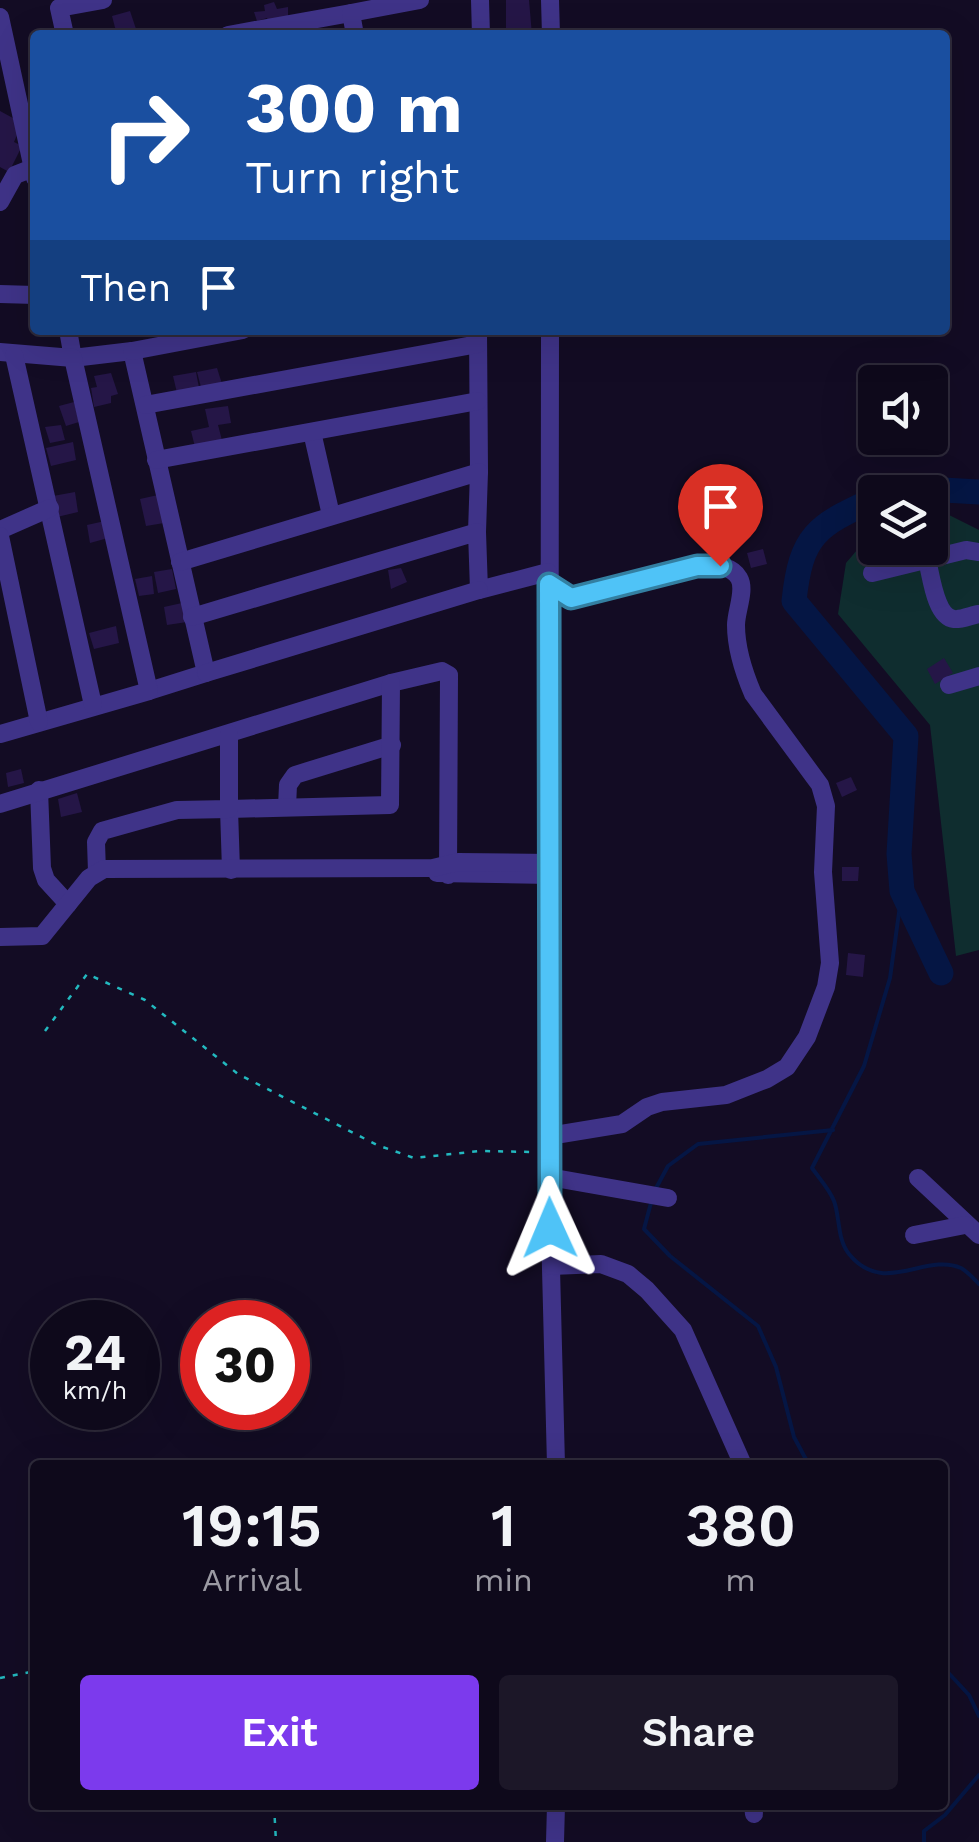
<!DOCTYPE html>
<html lang="en">
<head>
<meta charset="utf-8">
<style>
	body { margin:0; font-family:"Work Sans",sans-serif; background:#1c1728; color:#f1f3f6; height:100vh; display:flex; flex-direction:column; font-size:38px; white-space:nowrap }
	* { box-sizing:border-box; margin:0 }
	p { font-size:32px; color:#9b9aa3 }
	.icon { flex:none; width:55px; height:55px; fill:none; stroke:currentColor; stroke-width:2; stroke-linecap:round; stroke-linejoin:round }
	.map { position:relative; flex:1; overflow:hidden }
	.side { position:absolute; left:30px; top:1460px; width:918px; height:350px; display:flex; flex-direction:column; background:#0e091b; border-radius:10px; box-shadow:0 10px 40px #0002,0 0 0 2px #2e2a3a }
	.side>* { flex:none }
	.hud { position:absolute; left:30px; top:30px; width:920px; height:305px; border-radius:10px; box-shadow:0 10px 40px #0002,0 0 0 2px #2e2a3a; background:#1a4fa0; color:#fff; overflow:hidden }
	.fabs { position:absolute; left:858px; top:365px; display:grid; gap:20px }
	.fabs a { display:grid; place-items:center; width:90px; height:90px; border-radius:10px; background:#0e091b; box-shadow:0 10px 40px #0002,0 0 0 2px #2e2a3a; font-size:50px }
	.speed { position:absolute; left:30px; top:1300px; display:flex; gap:20px; font-size:50px; font-weight:700; text-align:center }
	.speed>* { display:grid; place-content:center; width:130px; height:130px; border-radius:50%; background:#0e091b; box-shadow:0 10px 40px #0002,0 0 0 2px #2e2a3a; line-height:1 }
	.speed small { font-size:25px; font-weight:400 }
	.speed .limit { border:15px solid #d22; background:#fff; color:#111 }
	.pin { position:absolute; display:grid; place-items:center; width:85px; height:85px; color:#fff; margin:-102px -42px; border-radius:50% 50% 50% 0; rotate:-45deg; box-shadow:0 0 10px #0007 }
	.pin .icon { rotate:45deg }
	.me { position:absolute; width:110px; margin:-55px; rotate:359deg; stroke-linejoin:round; filter:drop-shadow(0 0 8px #0008) }
	.turn { display:flex; align-items:center; gap:35px; height:210px; padding:0 50px; font-size:45px }
	.turn .icon { width:130px; height:130px; stroke-width:2.5 }
	.turn b { display:block; font-size:70px; line-height:85px }
	.then { display:flex; align-items:center; height:95px; padding:0 50px; background:#0003; gap:20px; font-size:38px }
	.eta { display:flex; justify-content:space-evenly; align-items:center; height:170px; text-align:center }
	.eta b { font-size:60px; font-weight:600; line-height:70px }
	.button { display:flex; gap:20px; margin-top:auto; padding:20px 50px }
	.button a { flex:1; height:115px; border-radius:10px; background:#7c3aed; color:#fff; font-size:40px; font-weight:600; line-height:115px; text-align:center }
	.button a+a { background:#1c1728; color:#f1f3f6 }
	.map>svg:first-child { display:block }
</style>
</head>
<body>
<div class="map">
<svg width="979" height="1842" viewBox="0 0 979 1842">
	<rect width="100%" height="100%" fill="#130c24"/>
	<path fill="#0f2d2f" d="M945 513 979 530V950L956 956 930 725 838 614 846 563 875 529V548H930V514Z"/>
	<g fill="none" stroke-linecap="round" stroke-linejoin="round">
		<g stroke="#051644" stroke-width="4">
			<path d="M902 891 890 978 864 1066 812 1168C819 1178 830 1190 834 1201 840 1217 837 1239 849 1254 884 1297 925 1252 961 1268 967 1271 974 1279 979 1284"/>
			<path d="M655 1190 668 1166 698 1144 833 1130"/>
			<path d="M652 1199 644 1229 670 1256 758 1326 776 1367 794 1437 809 1465"/>
			<path d="M942 1666 969 1695 979 1716"/>
			<path d="M924 1842V1831L945 1815 979 1775"/>
		</g>
		<g stroke="#051644" stroke-width="25">
			<path d="M894 492 909 488 979 492"/>
			<path d="M875 499C816 526 801 535 794 601L906 736 899 854 902 891 941 973"/>
		</g>
	</g>
	<g fill="#251647">
		<path d="M506 0H529L532 35H506Z"/>
		<path d="M274 2 277 9 288 7V22L270 25 267 18 257 21 254 12 265 11 264 5Z"/>
		<path d="M130 11 137 32 117 35 112 16Z"/>
		<path d="M0 111 22 123 14 142 22 146 9 172 0 167Z"/>
		<path d="M217 368 223 387 202 391 197 372Z"/>
		<path d="M196 372 200 393 178 397 173 376Z"/>
		<path d="M111 373 118 394 111 396V403L94 407 91 388 97 387 94 376Z"/>
		<path d="M74 402 79 422 66 426 59 406Z"/>
		<path d="M228 406 231 423 218 425 224 448 196 451 191 431 209 427 205 409Z"/>
		<path d="M61 425 65 440 50 443 45 427Z"/>
		<path d="M73 442 76 460 51 466 46 448Z"/>
		<path d="M75 492 78 512 57 517 53 496Z"/>
		<path d="M158 495 164 523 146 526 140 499Z"/>
		<path d="M105 521 108 538 90 543 87 525Z"/>
		<path d="M763 549 767 564 751 568 747 553Z"/>
		<path d="M401 568 407 582 391 589 388 570Z"/>
		<path d="M172 569 176 589 158 593 154 572Z"/>
		<path d="M152 576 154 594 139 596 135 579Z"/>
		<path d="M182 603 187 622 167 625 164 607Z"/>
		<path d="M116 626 119 643 94 649 89 633Z"/>
		<path d="M944 658 953 673 935 684 927 669Z"/>
		<path d="M21 769 24 783 8 787 6 773Z"/>
		<path d="M851 777 857 790 842 797 836 783Z"/>
		<path d="M77 793 82 812 61 817 58 799Z"/>
		<path d="M842 867H859L858 881H842Z"/>
		<path d="M848 953 865 955 863 977 846 975Z"/>
	</g>
	<g fill="none" stroke-linecap="round" stroke-linejoin="round">
		<g stroke="#23b9bf" stroke-width="2.5" stroke-dasharray="5 8" stroke-linecap="butt">
			<path d="M45 1031 87 974 145 1000 238 1074 377 1145 414 1158 480 1151 532 1152"/>
			<path d="M0 1678 35 1671"/>
			<path d="M274 1805 276 1842"/>
		</g>
		<g stroke="#3f3388" stroke-width="18">
			<path d="M480 0 481 35"/>
			<path d="M550 0 551 35"/>
			<path d="M0 17 35 178"/>
			<path d="M65 35 59 8 103 0"/>
			<path d="M228 35 351 13"/>
			<path d="M355 35 351 13 420 0"/>
			<path d="M0 202 15 175 33 168"/>
			<path d="M0 294 35 295"/>
			<path d="M68 330 73 358 132 351 206 673 149 691"/>
			<path d="M478 330 479 472"/>
			<path d="M550 330 549 1190 556 1465"/>
			<path d="M132 351 243 330"/>
			<path d="M0 352 73 358 149 691 0 734"/>
			<path d="M14 355 93 705"/>
			<path d="M145 405 478 344"/>
			<path d="M312 432 331 515"/>
			<path d="M156 460 478 401"/>
			<path d="M0 530 50 508"/>
			<path d="M0 536 39 722"/>
			<path d="M927 560C931 574 935 617 954 619 961 620 972 615 979 614"/>
			<path d="M180 562 479 472 477 532"/>
			<path d="M872 573 966 550 979 552"/>
			<path d="M549 584 571 598 704 565C717 565 732 566 739 578 746 590 736 611 736 625 736 648 744 673 753 694L820 785 826 806 823 872 830 963 826 987 807 1037 787 1067 767 1079 726 1095 662 1102 647 1107 622 1124 549 1136"/>
			<path d="M192 617 477 532 479 590 548 572"/>
			<path d="M206 673 479 590"/>
			<path d="M949 685 979 676"/>
			<path d="M39 790 42 868 46 880 68 904"/>
			<path d="M0 804 391 683 442 671 449 675 448 875"/>
			<path d="M287 807 288 785 295 775 392 745"/>
			<path d="M231 870 229 809 390 805 391 683"/>
			<path d="M97 872 96 842 102 831 177 810 229 809V734"/>
			<path d="M437 873 551 875"/>
			<path d="M0 937 42 936 89 878 104 869 433 868 458 862 551 863"/>
			<path d="M549 1177 668 1198"/>
			<path d="M918 1178 979 1235"/>
			<path d="M914 1235 965 1225"/>
			<path d="M551 1266 601 1264 628 1274 647 1290 683 1330 743 1465"/>
			<path d="M753 1805 754 1814"/>
			<path d="M555 1842 556 1805"/>
		</g>
	</g>
	<g fill="none" stroke-linecap="round" stroke-linejoin="round">
		<g stroke="#337fa1" stroke-width="25">
			<path id="route" d="M550 1228 549 584 571 598 697 566H720"/>
		</g>
		<use href="#route" stroke="#4fc3f7" stroke-width="18"/>
	</g>
</svg>
<div class="fabs">
<a><svg class="icon" aria-label="sound" viewBox="0 0 24 24"><path d="M4 9h4l5-4v14l-5-4H4zM17 9q2 3 0 6"/></svg></a>
<a><svg class="icon" aria-label="layers" viewBox="0 0 24 24"><path d="M12 4l9 5-9 5-9-5zM3 14l9 5 9-5"/></svg></a>
</div>
<div class="speed"><div>24<small>km/h</small></div><div class="limit">30</div></div>
<div class="pin" style="left:720px;top:566px;background:#d93025"><svg class="icon" aria-label="arrive" viewBox="0 0 24 24"><path d="M6 21V4h12l-3 4 3 4H6"/></svg></div>
<svg class="me" style="left:550px;top:1228px" viewBox="-20 -20 40 40"><path d="M0-17L14 15 0 8-14 15z" fill="#4fc3f7" stroke="#fff" stroke-width="4"/></svg>
<div class="hud">
<div class="turn"><svg class="icon" aria-label="right" viewBox="0 0 24 24"><path d="M7 20v-9h11M14 6l5 5-5 5"/></svg><div><b>300 m</b>Turn right</div></div>
<div class="then">Then<svg class="icon" aria-label="arrive" viewBox="0 0 24 24"><path d="M6 21V4h12l-3 4 3 4H6"/></svg></div>
</div>
<section class="side">
<div class="eta">
<div><b>19:15</b><p>Arrival</p></div>
<div><b>1</b><p>min</p></div>
<div><b>380</b><p>m</p></div>
</div>
<div class="button"><a>Exit</a><a>Share</a></div>
</section>
</div>
</body>
</html>
